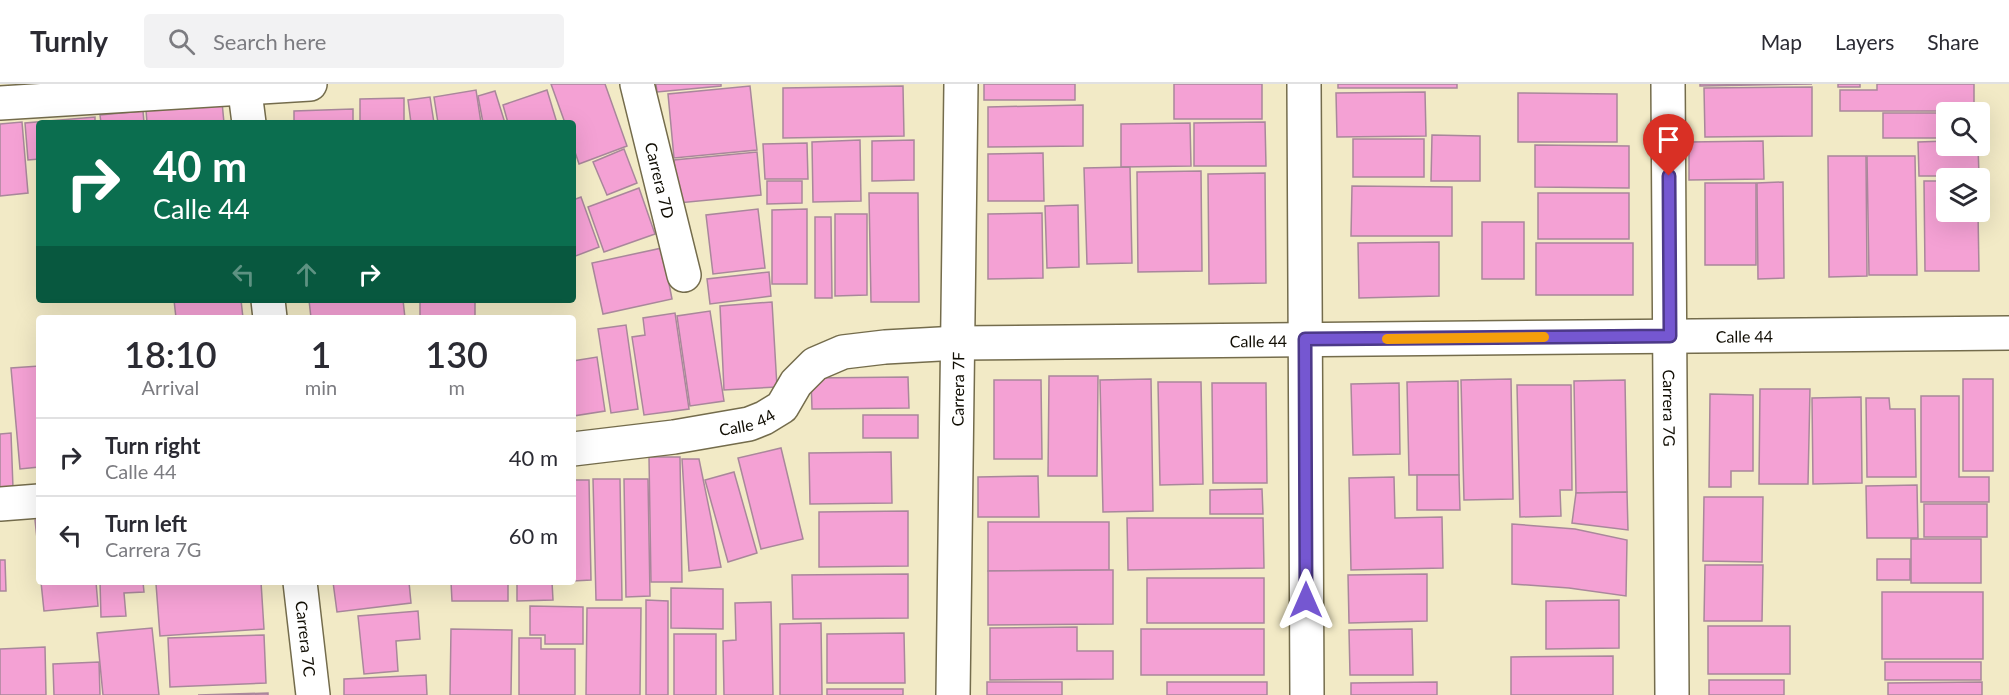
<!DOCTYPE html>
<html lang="en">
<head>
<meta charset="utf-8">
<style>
	body { margin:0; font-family:Lato,sans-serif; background:#f2f2f3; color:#2b2b33; height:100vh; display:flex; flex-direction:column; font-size:22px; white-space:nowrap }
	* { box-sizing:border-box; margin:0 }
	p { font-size:20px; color:#7c7c81 }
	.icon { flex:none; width:33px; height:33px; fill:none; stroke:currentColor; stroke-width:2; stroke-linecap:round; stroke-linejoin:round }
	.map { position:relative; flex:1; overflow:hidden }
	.side { position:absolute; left:36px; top:231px; width:540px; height:270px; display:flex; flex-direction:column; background:#fff; border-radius:6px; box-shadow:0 6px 24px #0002 }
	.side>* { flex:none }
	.hud { position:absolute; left:36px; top:36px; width:540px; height:183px; border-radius:6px; box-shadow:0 6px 24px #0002; background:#0b6e4f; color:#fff; overflow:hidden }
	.fabs { position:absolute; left:1936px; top:18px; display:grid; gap:12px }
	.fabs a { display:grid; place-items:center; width:54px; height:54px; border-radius:6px; background:#fff; box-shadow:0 6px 24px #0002; font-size:30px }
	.pin { position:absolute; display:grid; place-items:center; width:51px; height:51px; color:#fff; margin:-62px -26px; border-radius:50% 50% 50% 0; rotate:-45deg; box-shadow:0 0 6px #0007 }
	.pin .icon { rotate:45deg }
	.me { position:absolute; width:66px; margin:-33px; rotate:0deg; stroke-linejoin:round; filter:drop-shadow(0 0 4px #0008) }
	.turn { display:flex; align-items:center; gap:21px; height:126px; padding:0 18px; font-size:27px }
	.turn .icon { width:78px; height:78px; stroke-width:2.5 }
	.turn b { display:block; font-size:42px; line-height:51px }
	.lanes { display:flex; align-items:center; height:57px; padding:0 18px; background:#0003; justify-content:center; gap:30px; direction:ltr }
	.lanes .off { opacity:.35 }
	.eta { display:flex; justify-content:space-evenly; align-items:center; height:102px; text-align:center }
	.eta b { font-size:36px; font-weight:600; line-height:42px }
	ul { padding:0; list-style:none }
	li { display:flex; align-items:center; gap:18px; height:78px; padding:0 18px; border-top:2px solid #e1e1e2 }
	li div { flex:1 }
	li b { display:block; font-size:22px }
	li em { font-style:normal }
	header { display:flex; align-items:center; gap:36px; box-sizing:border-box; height:84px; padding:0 30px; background:#fff; border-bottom:2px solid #e1e1e2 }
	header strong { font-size:28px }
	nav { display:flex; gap:33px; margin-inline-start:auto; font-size:21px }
	.search { width:420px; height:54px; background:#f2f2f3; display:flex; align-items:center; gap:15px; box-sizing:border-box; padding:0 21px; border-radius:6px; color:#7c7c81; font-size:22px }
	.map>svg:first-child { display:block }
</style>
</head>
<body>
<header>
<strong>Turnly</strong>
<div class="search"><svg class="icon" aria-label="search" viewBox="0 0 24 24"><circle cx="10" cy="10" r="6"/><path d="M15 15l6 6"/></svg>Search here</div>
<nav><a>Map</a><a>Layers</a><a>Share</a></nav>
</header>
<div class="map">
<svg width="2009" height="611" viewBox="0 0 2009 611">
	<rect width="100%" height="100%" fill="#f2eac6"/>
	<g fill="#f4a1d4" stroke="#a9879b" stroke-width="1.5">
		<path d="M551 0H605L627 62 579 80 573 62V39H565Z"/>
		<path d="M656 0H721V2L657 8Z"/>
		<rect x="984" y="0" width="91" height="16"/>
		<rect x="1174" y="0" width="88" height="35"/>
		<rect x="1338" y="0" width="119" height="4"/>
		<path d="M1700 0H1812L1700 2Z"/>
		<rect x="1838" y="0" width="22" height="3"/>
		<path d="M1877 0H1974V27H1840V6H1877Z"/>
		<path d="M750 2 757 66 674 74 668 10Z"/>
		<path d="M903 2 904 52 783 54V4Z"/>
		<path d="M1812 3V52L1705 53 1704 4Z"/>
		<path d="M476 6 481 39H438L434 13Z"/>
		<path d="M547 6 557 39H508L503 21Z"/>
		<path d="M495 7 505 39H483L478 12Z"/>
		<path d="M1425 8 1426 52 1337 53 1336 9Z"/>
		<path d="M1518 9 1617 10V58H1518Z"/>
		<path d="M430 13 434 39H411L408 16Z"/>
		<path d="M404 14V39H360V15Z"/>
		<path d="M222 18 224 39H147L146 26Z"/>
		<path d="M1083 21V62L988 63V23Z"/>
		<path d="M353 25V39H294V27Z"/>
		<path d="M143 27 144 39H101L100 31Z"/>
		<rect x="1883" y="29" width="64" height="25"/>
		<path d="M95 33V39H39V75L28 76 25 39Z"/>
		<path d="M22 38 28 109 0 112V40Z"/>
		<path d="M1265 38 1266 82H1194V39Z"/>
		<path d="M1190 39 1191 82 1121 83V40Z"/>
		<path d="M1432 51 1480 52V97H1431Z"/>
		<rect x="1353" y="55" width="71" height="38"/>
		<path d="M860 56 861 117 813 118 812 58Z"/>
		<path d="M914 56V96L872 97V57Z"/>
		<path d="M1763 57 1764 95 1689 96V58Z"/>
		<path d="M1947 57V62H1978L1979 92H1919L1918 58Z"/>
		<path d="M807 59 808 95H765L763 60Z"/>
		<path d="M1535 61 1629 62V104L1535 103Z"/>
		<path d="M624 65 637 99 607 111 593 78Z"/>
		<path d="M757 68 761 111 678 119 674 76Z"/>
		<path d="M1043 69 1044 117H988V70Z"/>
		<path d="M1828 72H1866L1867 192 1829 193Z"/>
		<path d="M1867 72H1915L1917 191H1869Z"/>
		<path d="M1130 83 1132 179 1087 180 1084 84Z"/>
		<path d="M1201 87 1202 187 1138 188 1137 88Z"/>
		<path d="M1265 89 1266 199 1209 200 1208 90Z"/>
		<path d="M767 97H802V119L767 120Z"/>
		<path d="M1924 97H1947V128H1978L1979 187H1925Z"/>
		<path d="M1783 98 1784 194 1758 195 1757 99Z"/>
		<rect x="1705" y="99" width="51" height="82"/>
		<path d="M1352 102 1452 103V152H1351Z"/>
		<path d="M639 104 655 150 604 168 588 123Z"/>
		<path d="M869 109H918L919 218H871Z"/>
		<rect x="1538" y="109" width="91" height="46"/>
		<path d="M581 113 599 163 573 173V116Z"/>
		<path d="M1078 121 1079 183 1047 184 1045 122Z"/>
		<path d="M758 125 765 184 713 190 706 131Z"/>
		<path d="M807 125V200H772V126Z"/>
		<path d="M1042 129 1043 194 988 195V130Z"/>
		<path d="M835 130H867V211L835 212Z"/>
		<path d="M815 133H831L832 214H815Z"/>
		<rect x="1482" y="138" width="42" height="57"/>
		<path d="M1439 158V212L1359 214 1358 159Z"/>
		<rect x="1536" y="159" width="97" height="52"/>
		<path d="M662 164 672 215 603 230 592 179Z"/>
		<path d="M769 188 771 212 710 220 707 195Z"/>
		<path d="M174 216H241L243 234H176Z"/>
		<path d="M309 216H403L405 234H311Z"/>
		<rect x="420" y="216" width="55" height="18"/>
		<path d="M772 218 777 303 724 306 720 222Z"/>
		<path d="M710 227 724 317 690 322 677 232Z"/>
		<path d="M675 229 689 325 644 331 632 253 645 251 643 234Z"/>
		<path d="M626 241 638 325 611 329 598 245Z"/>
		<path d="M597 273 605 327 573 332V277Z"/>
		<path d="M39 282V383L20 385 11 284Z"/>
		<path d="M1049 292H1098L1097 392H1048Z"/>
		<path d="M908 293 909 324 812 325 811 294Z"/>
		<path d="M1151 295 1153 427 1103 428 1100 296Z"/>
		<path d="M1511 295 1513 415 1464 416 1461 296Z"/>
		<rect x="1963" y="295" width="30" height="92"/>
		<path d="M994 296H1041L1042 375H994Z"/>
		<path d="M1625 296 1627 408 1576 409 1574 297Z"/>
		<path d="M1458 297 1459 391H1409L1407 298Z"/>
		<path d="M1158 298H1201L1203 400 1160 401Z"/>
		<path d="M1212 299H1266L1267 399H1213Z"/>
		<path d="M1399 299 1400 370 1353 371 1351 300Z"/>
		<path d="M1517 301H1571L1572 406H1560L1561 432 1520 433Z"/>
		<path d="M1760 305H1810L1808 400H1759Z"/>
		<path d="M1710 310 1753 311V387H1731V403H1709Z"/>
		<path d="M1921 312H1959V393H1989V418H1921Z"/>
		<path d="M1861 313 1862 399 1813 400 1812 314Z"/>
		<path d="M1866 314H1889L1890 325H1915L1916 393H1867Z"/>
		<rect x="863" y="331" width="55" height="23"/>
		<path d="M11 349 13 404 0 405V350Z"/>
		<path d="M781 364 803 455 761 465 738 374Z"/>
		<path d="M891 368 892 419 810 420 809 369Z"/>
		<path d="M649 373H680L682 498H651Z"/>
		<path d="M682 375H699L721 483 689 487Z"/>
		<path d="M734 388 757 469 728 478 705 396Z"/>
		<path d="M1417 391H1459L1460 426H1417Z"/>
		<path d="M1038 392 1039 433H978V393Z"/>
		<path d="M1394 393 1395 434 1442 433 1443 484 1351 486 1349 394Z"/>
		<path d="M593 395H620L622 516H596Z"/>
		<path d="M624 395H648L650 512 626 513Z"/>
		<path d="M573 396H589L591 496 573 497Z"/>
		<path d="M1917 401 1918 454H1867L1866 402Z"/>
		<path d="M1262 405 1263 430H1210V406Z"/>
		<path d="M1627 408 1628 446 1572 439 1576 409Z"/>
		<path d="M1704 413H1763L1762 478 1703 477Z"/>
		<rect x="1924" y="420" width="63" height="33"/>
		<path d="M908 427V482L819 483V428Z"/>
		<path d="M1127 434H1263L1264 484 1128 486Z"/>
		<path d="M39 435V473L35 436Z"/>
		<path d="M988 438H1109V486L988 487Z"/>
		<path d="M1512 440 1575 445 1627 456 1626 512 1569 504 1512 500Z"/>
		<rect x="1911" y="455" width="70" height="44"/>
		<rect x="1877" y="475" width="33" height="21"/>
		<path d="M0 476H5L6 507H0Z"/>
		<path d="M1705 481H1763L1762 537H1704Z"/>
		<path d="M1109 486H1113V540L988 541V487Z"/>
		<path d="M908 490V534L793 535 792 491Z"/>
		<path d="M1427 490V537L1349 539 1348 491Z"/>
		<rect x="1147" y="494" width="117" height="45"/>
		<path d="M41 498H96L98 522 44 527Z"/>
		<path d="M100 498H143L144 508 124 509 126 532 101 533Z"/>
		<path d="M186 498H261L264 545 160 552 156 500Z"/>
		<path d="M333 498H409L411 519 337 528Z"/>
		<path d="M451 498H508V517H452Z"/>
		<path d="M517 498H552L553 516 517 517Z"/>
		<path d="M671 504 723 505V545L671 544Z"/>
		<rect x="1882" y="508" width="101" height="67"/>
		<path d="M646 516 668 517V611H646Z"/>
		<path d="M1619 516V564L1546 565V517Z"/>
		<path d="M771 518 773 611H724L723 557 736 556 735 519Z"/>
		<path d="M530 522 583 523V560H545V551H530Z"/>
		<path d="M587 524H641L640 611H586Z"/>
		<path d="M418 527 420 555 396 557 398 587 364 590 358 532Z"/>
		<path d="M821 539 822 611H780V540Z"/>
		<rect x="1708" y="542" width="82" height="48"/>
		<path d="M1077 543V567H1113V595L990 596V544Z"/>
		<path d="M152 544 159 611H103L97 549Z"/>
		<path d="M451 545 512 546 511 611H450Z"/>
		<rect x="1141" y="545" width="123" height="46"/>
		<path d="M1412 545 1413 591H1350L1349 546Z"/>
		<path d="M904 549 905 599H827V550Z"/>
		<rect x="674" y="550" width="42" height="61"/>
		<path d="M264 551 266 599 170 603 168 554Z"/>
		<path d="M519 554H541V565H575V611H519Z"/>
		<path d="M45 563 46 611H0V565Z"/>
		<path d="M1613 572V611H1511V573Z"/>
		<path d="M99 578 100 611H54L53 580Z"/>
		<rect x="1885" y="578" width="96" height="18"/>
		<path d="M426 591 427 611H344V595Z"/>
		<rect x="1709" y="596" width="75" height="15"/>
		<rect x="987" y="598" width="75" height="13"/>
		<rect x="1167" y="598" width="100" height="13"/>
		<path d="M1437 598V611H1351V599Z"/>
		<path d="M1982 598V611H1888V599Z"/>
		<rect x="827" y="605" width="76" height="6"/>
		<path d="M268 609V611H198Z"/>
	</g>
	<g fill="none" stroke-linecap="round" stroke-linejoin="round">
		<g stroke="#746c4c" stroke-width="36">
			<g id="minor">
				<path d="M244 0 249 39"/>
				<path id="s1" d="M637 0 684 191"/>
				<path d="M1304 0 1307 611"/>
				<path id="s2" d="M1668 0 1672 611"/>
				<path d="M0 19 310 0"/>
				<path d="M268 216 270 234"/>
				<path id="s3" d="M573 365 674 353 749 340 764 334 782 323 796 299 815 280 843 268 885 263 958 259 2009 249"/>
				<path d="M0 420 39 417"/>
				<path id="s4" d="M300 498 313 611"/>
				<path id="s5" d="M953 611 961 0"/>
			</g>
		</g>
		<use href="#minor" stroke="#fff" stroke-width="33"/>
	</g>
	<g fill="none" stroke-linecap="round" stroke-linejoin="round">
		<g stroke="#4c3988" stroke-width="15">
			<path id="route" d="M1306 516 1305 255 1670 252 1669 92"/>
		</g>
		<use href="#route" stroke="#7557d1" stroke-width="10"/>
		<path stroke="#f59e0b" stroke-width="10" d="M1387 255 1544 253"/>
	</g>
	<g text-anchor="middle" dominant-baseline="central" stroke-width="6" stroke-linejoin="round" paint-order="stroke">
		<g font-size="16" fill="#100d03" stroke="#fff">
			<text stroke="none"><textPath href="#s1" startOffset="99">Carrera 7D</textPath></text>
			<text stroke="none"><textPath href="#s3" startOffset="1202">Calle 44</textPath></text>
			<text stroke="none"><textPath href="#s3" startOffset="716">Calle 44</textPath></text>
			<text stroke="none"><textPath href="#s5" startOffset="306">Carrera 7F</textPath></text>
			<text stroke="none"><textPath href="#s2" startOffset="324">Carrera 7G</textPath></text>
			<text stroke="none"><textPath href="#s3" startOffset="176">Calle 44</textPath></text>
			<text stroke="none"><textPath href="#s4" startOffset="57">Carrera 7C</textPath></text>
		</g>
	</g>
</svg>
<div class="fabs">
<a><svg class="icon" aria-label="search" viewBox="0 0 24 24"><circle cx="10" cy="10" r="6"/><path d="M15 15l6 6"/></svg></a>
<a><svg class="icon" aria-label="layers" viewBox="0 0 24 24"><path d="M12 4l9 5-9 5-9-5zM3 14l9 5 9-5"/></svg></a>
</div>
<div class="pin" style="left:1669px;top:92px;background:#d93025"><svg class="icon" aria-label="arrive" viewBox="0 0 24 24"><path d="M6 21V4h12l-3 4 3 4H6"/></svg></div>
<svg class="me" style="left:1306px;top:516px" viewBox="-20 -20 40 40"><path d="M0-17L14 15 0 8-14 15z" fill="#7557d1" stroke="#fff" stroke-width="4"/></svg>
<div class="hud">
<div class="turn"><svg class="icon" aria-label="right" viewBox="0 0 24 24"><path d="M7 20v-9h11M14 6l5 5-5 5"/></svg><div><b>40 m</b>Calle 44</div></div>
<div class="lanes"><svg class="icon off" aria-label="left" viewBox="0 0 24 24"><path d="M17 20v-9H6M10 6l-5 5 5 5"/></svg><svg class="icon off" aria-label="ahead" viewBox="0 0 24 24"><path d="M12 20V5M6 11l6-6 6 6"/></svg><svg class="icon" aria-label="right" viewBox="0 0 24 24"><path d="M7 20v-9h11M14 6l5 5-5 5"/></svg></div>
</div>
<section class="side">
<div class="eta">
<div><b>18:10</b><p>Arrival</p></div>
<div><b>1</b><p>min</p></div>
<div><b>130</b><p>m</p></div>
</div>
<ul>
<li><svg class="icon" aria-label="right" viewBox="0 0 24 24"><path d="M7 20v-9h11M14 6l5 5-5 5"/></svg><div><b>Turn right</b><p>Calle 44</p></div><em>40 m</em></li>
<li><svg class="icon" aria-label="left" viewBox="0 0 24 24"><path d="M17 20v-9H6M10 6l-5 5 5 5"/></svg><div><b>Turn left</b><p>Carrera 7G</p></div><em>60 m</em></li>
</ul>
</section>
</div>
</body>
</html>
